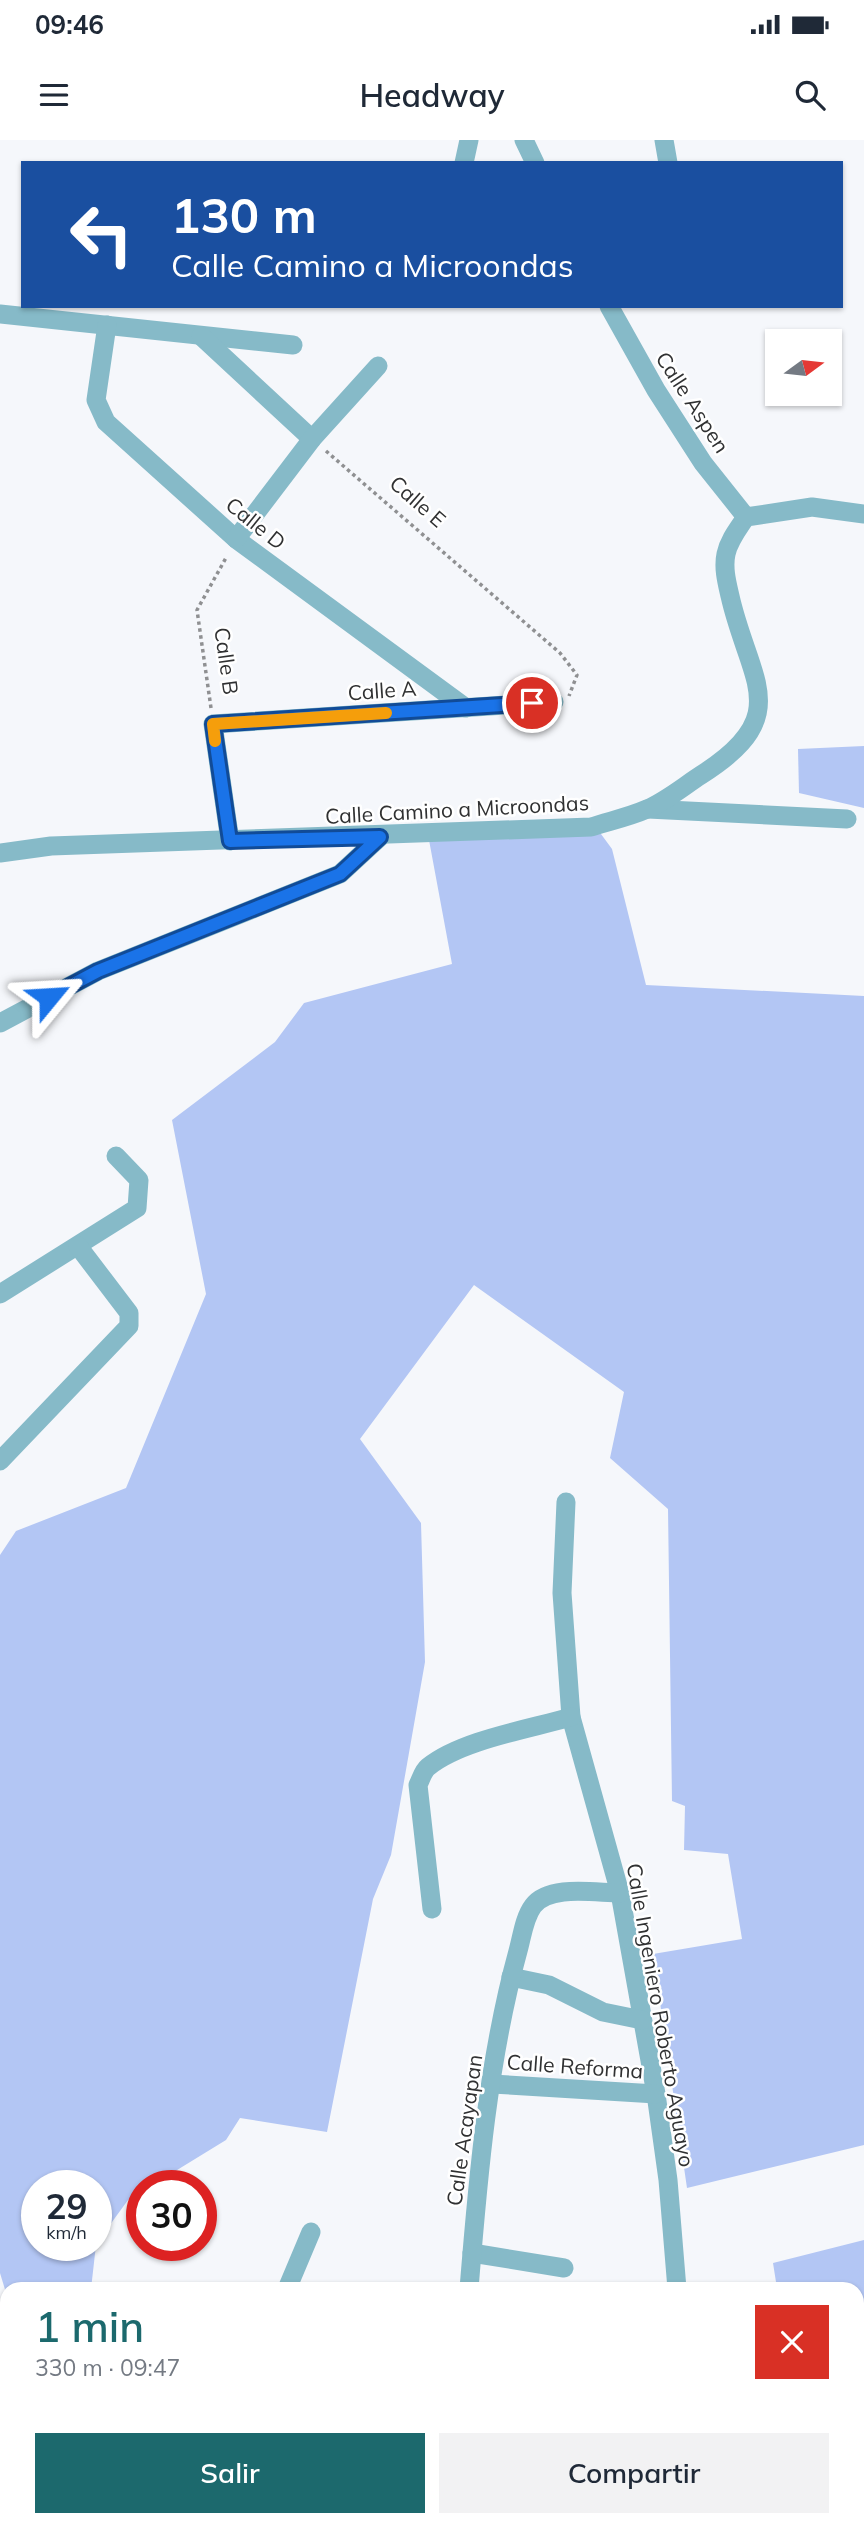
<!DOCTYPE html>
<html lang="es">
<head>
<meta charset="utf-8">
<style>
	body { margin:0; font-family:Mulish,sans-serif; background:#f2f2f3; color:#1f2937; height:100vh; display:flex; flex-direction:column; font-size:26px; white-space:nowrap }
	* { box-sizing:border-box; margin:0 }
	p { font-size:23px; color:#747a83 }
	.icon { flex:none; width:38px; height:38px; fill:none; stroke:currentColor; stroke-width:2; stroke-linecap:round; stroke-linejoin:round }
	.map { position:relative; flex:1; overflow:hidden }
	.panel { position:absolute; left:0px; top:2142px; width:864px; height:245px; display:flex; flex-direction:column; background:#fff; border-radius:21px 21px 0 0; box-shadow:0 2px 5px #0004 }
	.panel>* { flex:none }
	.top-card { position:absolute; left:21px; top:21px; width:822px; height:147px; border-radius:0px; box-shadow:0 2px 5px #0004; background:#1a4fa0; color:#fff; overflow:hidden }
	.needle { width:46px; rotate:75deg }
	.controls { position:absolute; left:765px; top:189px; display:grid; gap:14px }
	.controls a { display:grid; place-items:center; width:77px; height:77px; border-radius:0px; background:#fff; box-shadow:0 2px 5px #0004; font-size:35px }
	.speed { position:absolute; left:21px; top:2030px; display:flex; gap:14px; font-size:35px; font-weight:700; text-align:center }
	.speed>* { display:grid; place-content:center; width:91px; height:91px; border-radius:50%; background:#fff; box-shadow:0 2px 5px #0004; line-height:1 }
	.speed small { font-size:18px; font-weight:400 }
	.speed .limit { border:10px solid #d22; background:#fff; color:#111 }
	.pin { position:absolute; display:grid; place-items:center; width:60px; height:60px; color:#fff; margin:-30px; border:4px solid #fff; border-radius:50%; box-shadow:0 2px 7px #0007 }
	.me { position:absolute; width:77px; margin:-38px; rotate:63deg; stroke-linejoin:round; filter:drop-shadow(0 0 5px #0008) }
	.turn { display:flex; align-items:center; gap:24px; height:147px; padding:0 35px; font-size:32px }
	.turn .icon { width:91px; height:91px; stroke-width:2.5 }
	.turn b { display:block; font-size:49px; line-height:60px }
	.round { display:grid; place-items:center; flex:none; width:74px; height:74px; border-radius:0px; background:#f2f2f3 }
	.headline { display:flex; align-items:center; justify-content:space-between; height:119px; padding:0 35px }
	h1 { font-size:42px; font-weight:600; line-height:52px; color:#1c696d }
	.action { display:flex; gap:14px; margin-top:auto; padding:14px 35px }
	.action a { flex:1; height:80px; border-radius:0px; background:#1c696d; color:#fff; font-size:28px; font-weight:600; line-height:80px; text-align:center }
	.action a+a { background:#f2f2f3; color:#1f2937 }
	.status { display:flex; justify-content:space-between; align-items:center; height:49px; padding:0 35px; background:#fff; direction:ltr }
	.status svg { height:19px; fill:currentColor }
	header { display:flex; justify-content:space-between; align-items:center; height:91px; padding:0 35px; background:#fff; font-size:32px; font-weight:600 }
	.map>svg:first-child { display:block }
</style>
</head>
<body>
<div class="status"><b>09:46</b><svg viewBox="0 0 49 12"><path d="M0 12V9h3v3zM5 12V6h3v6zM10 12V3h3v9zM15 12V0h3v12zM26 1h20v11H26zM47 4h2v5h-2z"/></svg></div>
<header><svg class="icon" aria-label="menu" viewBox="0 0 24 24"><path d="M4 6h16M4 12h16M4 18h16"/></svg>Headway<svg class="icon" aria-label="search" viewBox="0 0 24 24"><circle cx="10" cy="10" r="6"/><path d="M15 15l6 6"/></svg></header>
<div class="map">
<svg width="864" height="2387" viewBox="0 0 864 2387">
	<rect width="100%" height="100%" fill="#f5f7fb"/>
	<g fill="#b3c6f4">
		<path d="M864 606V668L799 653 798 609Z"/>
		<path d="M601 694 612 709 646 845 864 856V2005L687 2048 653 1814 742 1799 728 1714 684 1710 685 1666 672 1661 668 1369 610 1318 624 1252 474 1145 360 1299 421 1383 425 1522 391 1715 373 1759 327 1992 240 1978 226 2000 151 2046H142V2052L128 2060 96 2104V2046H37V2105H96L91 2149H7V2156L0 2133V1415L16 1391 126 1348 206 1154 172 980 275 902 304 863 452 824 429 700Z"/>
		<path d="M864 2100V2168L858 2174V2149H760L776 2142 773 2123Z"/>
		<path d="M858 2252 864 2255V2387H731L730 2380H858Z"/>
	</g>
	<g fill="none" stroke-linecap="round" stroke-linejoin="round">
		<g stroke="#8f9092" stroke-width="3.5" stroke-dasharray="3.5 3.5" stroke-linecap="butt">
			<path d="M326 311 560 513 577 535 569 556"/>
			<path d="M211 568 197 470 227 416"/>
		</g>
		<path stroke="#86bac8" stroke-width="10" d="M858 2239 864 2241"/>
		<g stroke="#86bac8" stroke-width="19">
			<path d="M524 0 535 23"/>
			<path d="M664 0 668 23"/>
			<path d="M464 23 469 0"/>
			<path d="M609 166 656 250 703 323 746 377"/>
			<path d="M0 174 293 205"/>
			<path d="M107 185 96 260 106 282 236 399 466 568"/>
			<path d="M201 196 312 299"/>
			<path d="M236 399 312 299 378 226"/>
			<path d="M648 669 847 679"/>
			<path d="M230 701 213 584 554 562"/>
			<path d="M0 713 51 706 591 687C609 681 629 677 647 669 666 661 684 646 701 635 796 575 749 541 730 456 727 443 723 428 726 414 729 400 738 389 746 377L812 367 864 374"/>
			<path d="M0 883 98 831 340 734 380 697"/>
			<path d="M0 1154 137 1068 139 1040 116 1016"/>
			<path d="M0 1321 129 1186V1173L78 1106"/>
			<path d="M566 1362 562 1453 571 1577 620 1753 656 1954 668 2040 677 2149"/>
			<path d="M432 1769 418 1645C421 1639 423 1631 428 1627 461 1600 530 1589 571 1577"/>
			<path d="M511 1837 549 1845 603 1872 642 1880"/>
			<path d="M492 1944 656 1954"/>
			<path d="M472 2113 564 2128"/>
			<path d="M287 2149 311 2092"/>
			<path d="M469 2149C478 2037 488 1920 518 1811 522 1797 524 1778 533 1766 549 1744 596 1753 620 1753"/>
			<path d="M0 2350 7 2353"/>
			<path d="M73 2380 91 2387"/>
			<path d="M711 2380 712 2387"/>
			<path d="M189 2387 192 2380"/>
			<path d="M454 2387V2380"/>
		</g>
	</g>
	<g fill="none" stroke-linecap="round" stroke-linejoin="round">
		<g stroke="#114b97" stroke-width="18">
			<path id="route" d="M49 857 98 831 340 734 380 697 230 701 213 584 532 563"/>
		</g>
		<use href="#route" stroke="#1a73e8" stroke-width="12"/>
		<path stroke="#f59e0b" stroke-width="12" d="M215 601 213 584 386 573"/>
	</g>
	<g text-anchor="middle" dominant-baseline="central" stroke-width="5" stroke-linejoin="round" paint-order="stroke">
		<g font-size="21" fill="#303132" stroke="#fff">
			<text transform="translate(693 262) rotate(57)">Calle Aspen</text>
			<text transform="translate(418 361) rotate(41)">Calle E</text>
			<text transform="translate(256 383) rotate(39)">Calle D</text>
			<text transform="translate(227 521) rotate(82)">Calle B</text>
			<text transform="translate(382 550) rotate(-4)">Calle A</text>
			<text transform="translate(457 669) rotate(-3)">Calle Camino a Microondas</text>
			<text transform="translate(661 1875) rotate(80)">Calle Ingeniero Roberto Aguayo</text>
			<text transform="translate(575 1926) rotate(4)">Calle Reforma</text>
			<text transform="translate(464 1990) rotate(-82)">Calle Acayapan</text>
		</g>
	</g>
</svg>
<div class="controls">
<a><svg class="needle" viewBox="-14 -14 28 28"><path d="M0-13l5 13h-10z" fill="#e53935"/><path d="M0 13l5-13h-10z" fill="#747a83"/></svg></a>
</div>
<div class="speed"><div>29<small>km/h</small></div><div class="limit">30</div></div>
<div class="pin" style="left:532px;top:563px;background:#d93025"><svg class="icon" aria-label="arrive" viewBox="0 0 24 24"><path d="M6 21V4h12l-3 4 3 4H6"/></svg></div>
<svg class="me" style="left:49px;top:857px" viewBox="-20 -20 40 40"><path d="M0-17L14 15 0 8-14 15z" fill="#1a73e8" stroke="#fff" stroke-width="4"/></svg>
<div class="top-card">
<div class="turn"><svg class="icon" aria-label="left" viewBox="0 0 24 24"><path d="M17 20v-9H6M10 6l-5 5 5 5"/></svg><div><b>130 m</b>Calle Camino a Microondas</div></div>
</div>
<section class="panel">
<div class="headline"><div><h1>1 min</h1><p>330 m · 09:47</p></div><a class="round" style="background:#d93025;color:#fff"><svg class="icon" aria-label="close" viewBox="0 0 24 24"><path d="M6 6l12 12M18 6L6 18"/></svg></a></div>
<div class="action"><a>Salir</a><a>Compartir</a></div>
</section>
</div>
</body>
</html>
